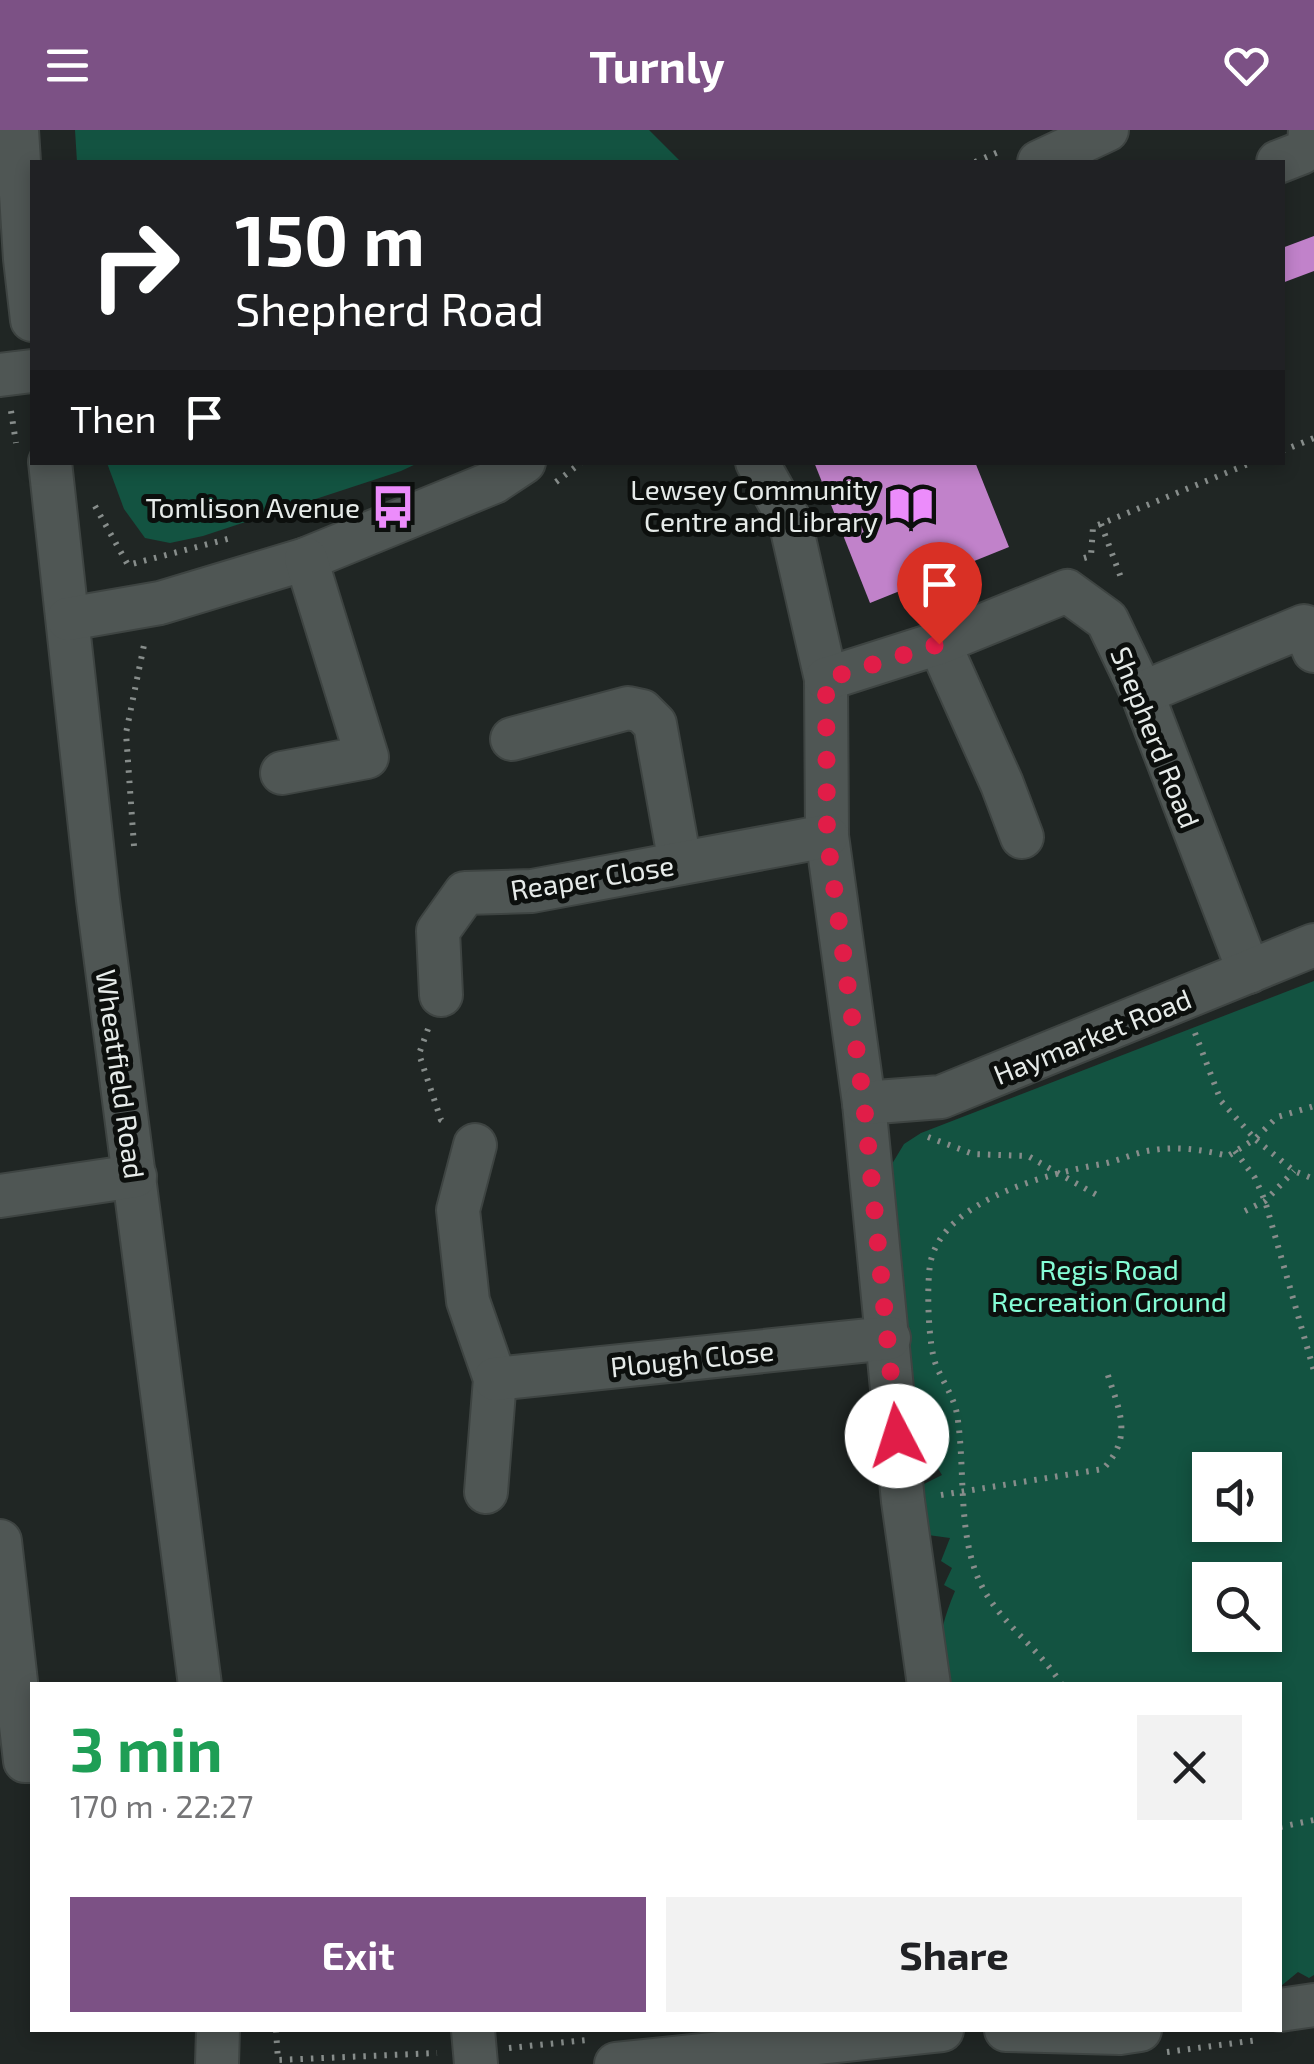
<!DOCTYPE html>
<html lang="en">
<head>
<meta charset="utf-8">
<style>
	body { margin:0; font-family:"Exo 2",sans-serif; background:#f2f2f2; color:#202124; height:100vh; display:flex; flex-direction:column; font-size:38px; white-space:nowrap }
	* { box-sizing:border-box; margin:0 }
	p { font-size:32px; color:#757577 }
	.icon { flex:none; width:55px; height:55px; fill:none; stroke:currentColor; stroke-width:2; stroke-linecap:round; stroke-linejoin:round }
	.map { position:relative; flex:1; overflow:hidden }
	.details { position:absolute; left:30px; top:1552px; width:1252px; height:350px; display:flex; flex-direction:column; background:#fff; border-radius:0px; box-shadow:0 5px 15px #0003 }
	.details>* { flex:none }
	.guide { position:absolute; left:30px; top:30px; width:1255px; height:305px; border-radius:0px; box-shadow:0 5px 15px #0003; background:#202124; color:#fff; overflow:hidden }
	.tools { position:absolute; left:1192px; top:1322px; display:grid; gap:20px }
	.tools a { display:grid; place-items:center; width:90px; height:90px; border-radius:0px; background:#fff; box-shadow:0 5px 15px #0003; font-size:50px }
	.pin { position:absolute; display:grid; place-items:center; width:85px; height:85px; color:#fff; margin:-102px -42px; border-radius:50% 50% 50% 0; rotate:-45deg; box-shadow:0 0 10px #0007 }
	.pin .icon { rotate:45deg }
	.me { position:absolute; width:110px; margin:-55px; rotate:355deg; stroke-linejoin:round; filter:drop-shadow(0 0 8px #0008) }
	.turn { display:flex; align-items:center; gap:35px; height:210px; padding:0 40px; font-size:45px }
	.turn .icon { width:130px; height:130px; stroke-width:2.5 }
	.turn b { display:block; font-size:70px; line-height:85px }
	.then { display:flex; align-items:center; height:95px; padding:0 40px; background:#0003; gap:20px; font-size:38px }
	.round { display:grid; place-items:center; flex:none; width:105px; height:105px; border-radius:0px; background:#f2f2f2 }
	.overview { display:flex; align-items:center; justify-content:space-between; height:170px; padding:0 40px }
	h1 { font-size:60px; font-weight:700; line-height:75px; color:#1e9e55 }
	.cta { display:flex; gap:20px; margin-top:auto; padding:20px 40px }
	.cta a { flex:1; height:115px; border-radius:0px; background:#7c5185; color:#fff; font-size:40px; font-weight:700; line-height:115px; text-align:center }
	.cta a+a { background:#f2f2f2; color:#202124 }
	header { display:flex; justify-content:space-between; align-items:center; height:130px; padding:0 40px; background:#7c5185; color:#fff; font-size:45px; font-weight:700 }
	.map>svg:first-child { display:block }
</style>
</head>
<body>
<header><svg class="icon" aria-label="menu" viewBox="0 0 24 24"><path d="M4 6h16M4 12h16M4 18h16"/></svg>Turnly<svg class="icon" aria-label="heart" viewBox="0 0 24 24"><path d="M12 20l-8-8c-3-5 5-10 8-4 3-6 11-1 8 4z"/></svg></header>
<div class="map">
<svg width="1314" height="1934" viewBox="0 0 1314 1934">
	<rect width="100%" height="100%" fill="#202624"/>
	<g fill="#135341" fill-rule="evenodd">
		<path d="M75 0H649L681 32H77Z"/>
		<path d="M107 333V332L418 333 401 341 203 406 170 413 145 408 124 379Z"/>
		<path d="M1314 851V1845L1309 1848 1298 1842 1281 1856 1280 1555H941C937 1516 940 1497 955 1461L944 1455 952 1438 941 1431 950 1408 928 1405 922 1355 942 1345 932 1329 941 1319 931 1303 938 1292 910 1253 892 1034 904 1014 921 1003ZM1210 1340H1265V1395H1210ZM1210 1450H1265V1505H1210Z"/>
	</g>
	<g fill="#c182ca">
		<path d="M1314 106V141L1282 153V118Z"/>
		<path d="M814 332H975L1009 417 870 473Z"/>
	</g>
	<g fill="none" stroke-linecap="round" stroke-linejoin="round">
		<g stroke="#3e4442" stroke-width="46">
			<g id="minor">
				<path d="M17 0 25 129 32 190"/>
				<path d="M1039 32 1107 0"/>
				<path d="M1278 32 1301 23 1309 14 1310 0"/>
				<path d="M0 245 32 241"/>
				<path d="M50 332 98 770 200 1555"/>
				<path d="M757 332 790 391 826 549 827 706 864 973 903 1371 929 1555"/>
				<path d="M68 489 160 473 306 429 494 352 524 332"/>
				<path d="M939 513 1002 654 1022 707"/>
				<path d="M826 549 939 513 1067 461 1107 490 1142 563 1249 842"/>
				<path d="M1142 563 1304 496 1314 521"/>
				<path d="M512 609 628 578 642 581 655 594 680 733"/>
				<path d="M282 643 367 627 306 429"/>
				<path d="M441 865 438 801 465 763 532 761 827 706"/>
				<path d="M864 973 941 967 1314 815"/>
				<path d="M475 1015 458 1080 468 1171 495 1249 486 1362"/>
				<path d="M0 1066 135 1046"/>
				<path d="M495 1249 889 1208"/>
				<path d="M0 1411 25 1631H32"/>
				<path d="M1280 1880 1314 1875"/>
				<path d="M473 1900 476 1934"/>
				<path d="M1006 1900 1120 1903 1140 1900"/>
				<path d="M217 1934 218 1900"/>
				<path d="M616 1934 942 1900"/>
			</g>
		</g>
		<g stroke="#878d8b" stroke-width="6" stroke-dasharray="2.5 8" stroke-linecap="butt">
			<path d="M975 32 1003 20"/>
			<path d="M11 281 16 313"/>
			<path d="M1282 321 1314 308"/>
			<path d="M556 352 582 332"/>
			<path d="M95 376 128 435 235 407"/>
			<path d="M1101 394 1123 453"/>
			<path d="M1084 428 1091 426 1093 397 1253 332"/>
			<path d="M134 716 126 603 145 510"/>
			<path d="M428 899 419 924 441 990 446 993"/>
			<path d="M1195 903 1221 971 1255 1009 1277 987 1314 976"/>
			<path d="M928 1007 973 1024 1028 1026 1102 1068"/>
			<path d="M1235 1021 1255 1048 1265 1071 1314 1241"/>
			<path d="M1245 1081 1265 1071 1294 1041"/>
			<path d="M941 1365 1103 1339C1135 1305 1118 1279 1106 1239"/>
			<path d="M1062 1555C1038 1516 996 1491 978 1448 958 1400 965 1342 958 1291 956 1269 944 1255 936 1235 928 1216 926 1150 931 1130 946 1069 1050 1043 1102 1034 1119 1031 1136 1022 1153 1020 1178 1016 1204 1020 1228 1026L1255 1009 1294 1041 1314 1049"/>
			<path d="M1280 1697 1314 1690"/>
			<path d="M276 1900 278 1930 437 1923"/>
			<path d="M509 1918 586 1910"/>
			<path d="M1167 1922 1258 1910"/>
		</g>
		<use href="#minor" stroke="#4f5654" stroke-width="42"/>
	</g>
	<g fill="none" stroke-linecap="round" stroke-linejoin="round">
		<path stroke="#e11d48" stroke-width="18" stroke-dasharray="0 32.4" d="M897 1306 864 974 827 706 826 549 939 514"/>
	</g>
	<defs>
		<g id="library-bare" transform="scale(3.45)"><path d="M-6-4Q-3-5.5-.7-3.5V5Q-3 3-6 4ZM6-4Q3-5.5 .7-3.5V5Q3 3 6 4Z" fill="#ec8cfb" stroke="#0c0f0d" stroke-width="2.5" paint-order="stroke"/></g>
		<g id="bus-bare" transform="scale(3.45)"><path d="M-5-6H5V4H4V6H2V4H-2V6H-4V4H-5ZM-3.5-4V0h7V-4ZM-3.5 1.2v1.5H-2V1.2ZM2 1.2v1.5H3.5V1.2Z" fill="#ec8cfb" stroke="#0c0f0d" stroke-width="2.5" paint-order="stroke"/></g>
	</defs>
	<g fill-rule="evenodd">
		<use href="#library-bare" x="911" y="375"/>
		<use href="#bus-bare" x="393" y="377"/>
	</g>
	<g text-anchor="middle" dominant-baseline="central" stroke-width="10" stroke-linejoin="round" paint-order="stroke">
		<g font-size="28" fill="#e6ebe9" stroke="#0c0f0d" text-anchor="end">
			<text x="878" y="359">Lewsey Community<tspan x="878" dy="32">Centre and Library</tspan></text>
			<text x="360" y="377">Tomlison Avenue</text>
		</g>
		<g font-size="28" fill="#e6ebe9" stroke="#0c0f0d">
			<text transform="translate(1156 607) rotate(68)">Shepherd Road</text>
			<text transform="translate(592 747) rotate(-9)">Reaper Close</text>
			<text transform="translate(1092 906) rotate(-22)">Haymarket Road</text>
			<text transform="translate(121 944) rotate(82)">Wheatfield Road</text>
			<text transform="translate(692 1228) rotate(-6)">Plough Close</text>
		</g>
		<g font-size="28" fill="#85fdd6" stroke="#0c0f0d">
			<text x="1109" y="1139">Regis Road<tspan x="1109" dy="32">Recreation Ground</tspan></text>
		</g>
	</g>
</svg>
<div class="tools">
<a><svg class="icon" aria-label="sound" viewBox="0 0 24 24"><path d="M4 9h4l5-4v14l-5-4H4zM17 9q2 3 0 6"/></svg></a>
<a><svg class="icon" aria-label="search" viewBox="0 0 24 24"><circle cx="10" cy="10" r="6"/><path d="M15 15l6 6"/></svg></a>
</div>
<div class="pin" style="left:939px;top:514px;background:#d93025"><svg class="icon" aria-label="arrive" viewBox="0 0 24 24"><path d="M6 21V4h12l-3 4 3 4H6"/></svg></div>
<svg class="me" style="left:897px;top:1306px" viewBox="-20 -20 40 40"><circle r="19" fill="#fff"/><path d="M0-13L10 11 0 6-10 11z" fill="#e11d48"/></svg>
<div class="guide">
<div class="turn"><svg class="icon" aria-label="right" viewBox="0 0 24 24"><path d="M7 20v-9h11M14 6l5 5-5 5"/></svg><div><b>150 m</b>Shepherd Road</div></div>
<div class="then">Then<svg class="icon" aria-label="arrive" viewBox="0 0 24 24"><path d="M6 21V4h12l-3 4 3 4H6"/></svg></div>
</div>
<section class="details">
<div class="overview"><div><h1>3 min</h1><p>170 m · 22:27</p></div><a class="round"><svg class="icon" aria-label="close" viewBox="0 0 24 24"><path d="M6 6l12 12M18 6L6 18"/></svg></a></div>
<div class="cta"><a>Exit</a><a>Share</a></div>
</section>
</div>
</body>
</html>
